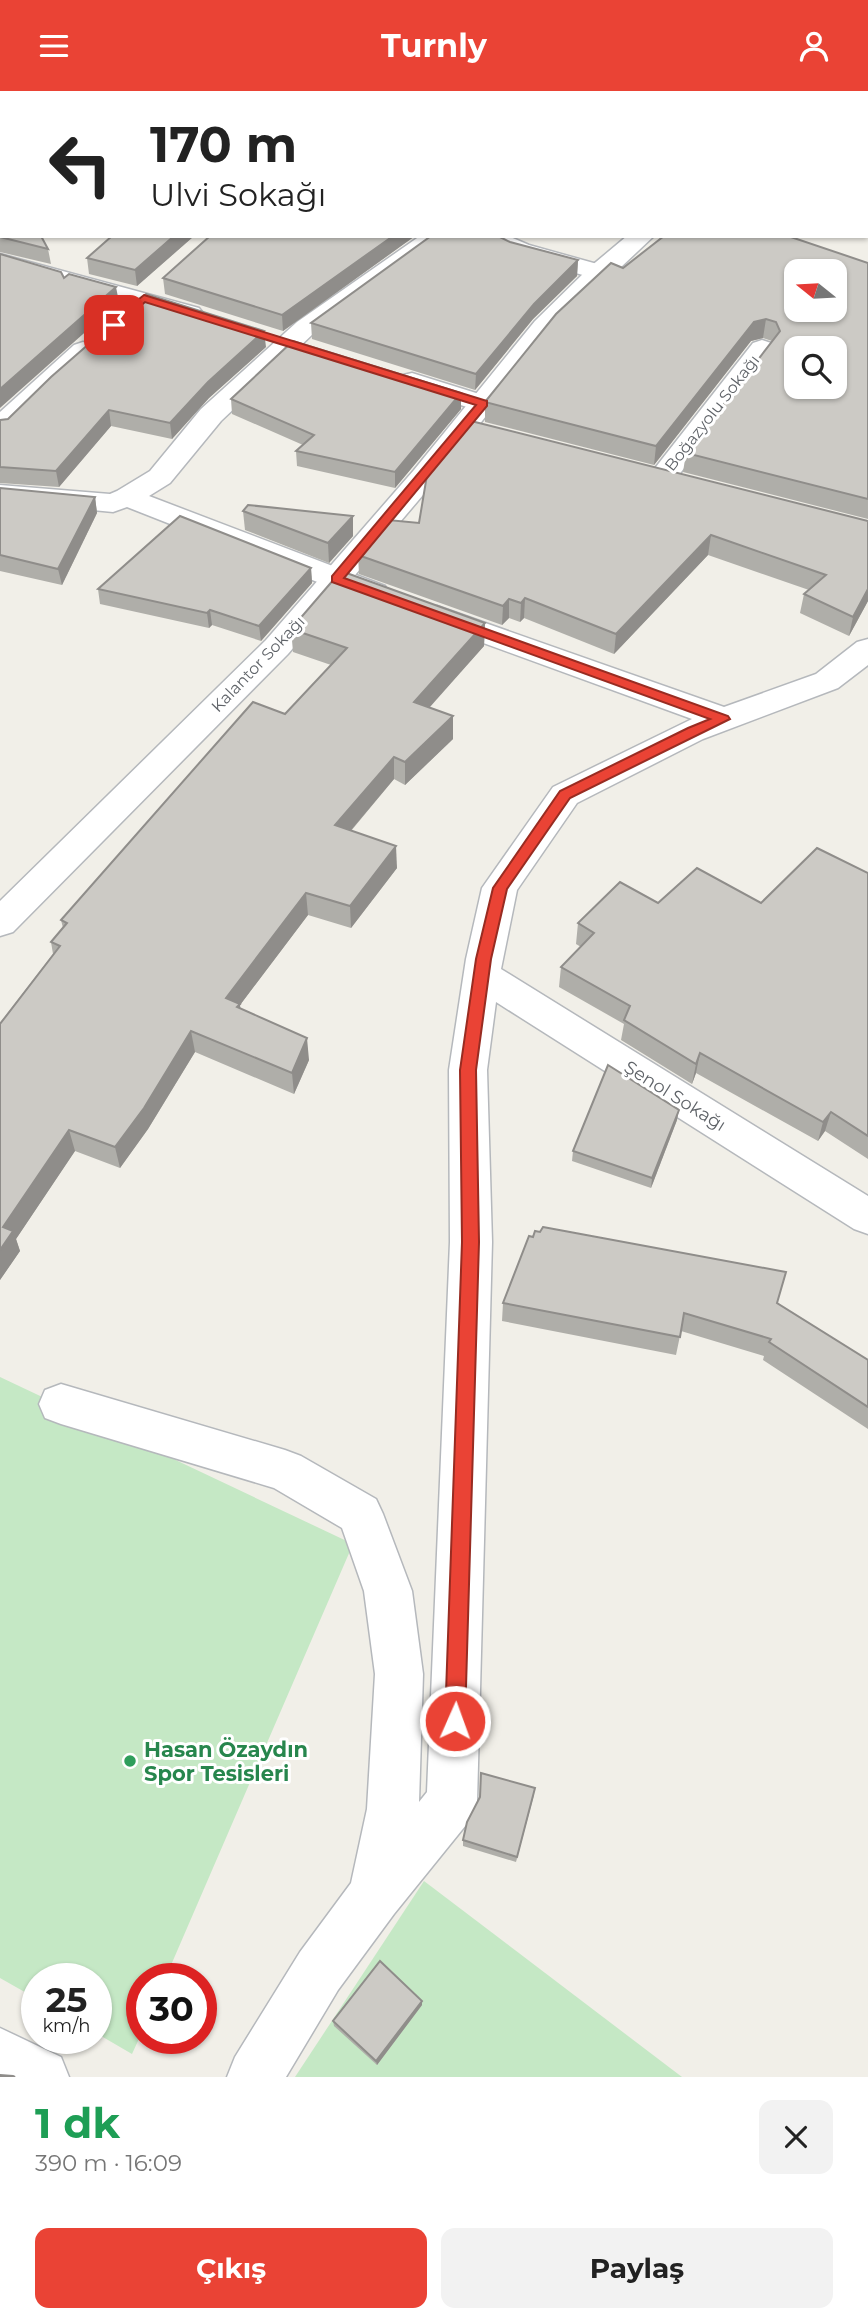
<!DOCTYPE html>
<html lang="tr">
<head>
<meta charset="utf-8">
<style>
	body { margin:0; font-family:Montserrat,sans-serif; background:#f2f2f2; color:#222; height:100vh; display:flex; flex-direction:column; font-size:26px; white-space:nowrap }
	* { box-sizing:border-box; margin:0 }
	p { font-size:23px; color:#767676 }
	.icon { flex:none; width:38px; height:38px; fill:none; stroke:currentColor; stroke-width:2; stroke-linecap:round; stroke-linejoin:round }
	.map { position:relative; height:1986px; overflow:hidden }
	.panel { display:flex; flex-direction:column; background:#fff; flex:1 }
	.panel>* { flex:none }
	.banner { position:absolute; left:0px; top:0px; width:868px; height:147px; box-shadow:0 2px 5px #0004; background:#fff; color:#222; overflow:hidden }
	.needle { width:46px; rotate:288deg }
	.controls { position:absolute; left:784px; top:168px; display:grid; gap:14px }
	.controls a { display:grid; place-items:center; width:63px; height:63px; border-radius:14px; background:#fff; box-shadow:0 2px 5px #0004; font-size:35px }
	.speed { position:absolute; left:21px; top:1872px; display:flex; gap:14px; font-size:35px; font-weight:700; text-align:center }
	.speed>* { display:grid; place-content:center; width:91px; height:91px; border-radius:50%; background:#fff; box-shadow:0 2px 5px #0004; line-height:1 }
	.speed small { font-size:18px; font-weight:400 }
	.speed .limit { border:10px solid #d22; background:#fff; color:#111 }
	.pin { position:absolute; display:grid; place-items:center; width:60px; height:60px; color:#fff; margin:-30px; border-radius:14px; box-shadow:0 4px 10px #0006 }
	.me { position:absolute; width:77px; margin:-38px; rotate:2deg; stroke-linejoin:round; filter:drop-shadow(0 0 5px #0008) }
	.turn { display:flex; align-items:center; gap:24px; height:147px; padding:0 35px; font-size:32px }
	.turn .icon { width:91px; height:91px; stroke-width:2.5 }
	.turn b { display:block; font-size:49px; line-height:60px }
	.round { display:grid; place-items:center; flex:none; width:74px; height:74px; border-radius:14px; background:#f2f2f2 }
	.head { display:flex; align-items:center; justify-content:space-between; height:119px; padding:0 35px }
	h1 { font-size:42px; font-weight:700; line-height:52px; color:#1e9e55 }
	.button { display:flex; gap:14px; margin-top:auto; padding:14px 35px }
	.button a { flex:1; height:80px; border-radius:14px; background:#ea4335; color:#fff; font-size:28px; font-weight:700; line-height:80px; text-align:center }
	.button a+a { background:#f2f2f2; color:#222 }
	header { display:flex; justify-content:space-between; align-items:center; height:91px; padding:0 35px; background:#ea4335; color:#fff; font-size:32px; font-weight:700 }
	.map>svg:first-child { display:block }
</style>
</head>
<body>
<header><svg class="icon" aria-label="menu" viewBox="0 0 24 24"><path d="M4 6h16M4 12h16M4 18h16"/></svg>Turnly<svg class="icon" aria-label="person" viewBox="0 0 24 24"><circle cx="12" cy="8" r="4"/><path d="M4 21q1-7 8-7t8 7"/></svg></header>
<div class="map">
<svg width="868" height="1986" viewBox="0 0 868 1986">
	<rect width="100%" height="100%" fill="#f1efe8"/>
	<g fill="#c5e8c5">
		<path d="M0 1286 353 1453 165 1888H142V1941L132 1963 96 1942V1888H37V1908L0 1887Z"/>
		<path d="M424 1790 682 1986H295Z"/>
	</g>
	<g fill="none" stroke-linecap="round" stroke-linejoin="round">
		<g stroke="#b5b8bc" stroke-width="3">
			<g id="minor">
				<path d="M261 0H284L259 2Z"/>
				<path d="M0 10H2L0 24Z"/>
				<path d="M420 145H448L315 241 221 330 170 392 149 405 385 495 389 502 385 509 374 511 363 509 127 416 113 421 0 410V394L110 403 117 400 150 380 201 318 297 231Z"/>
				<path d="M475 145H508L529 154 608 176 611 181 608 186 599 188 590 186 511 164 479 150Z"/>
				<path d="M0 163 199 217 203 222 199 227 190 230 0 178Z"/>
				<path d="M762 249 771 252 775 257 672 393 662 395 652 393 648 387 652 381 753 252Z"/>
				<path d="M83 251 92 254 96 259 92 264 10 342 0 344V321L74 254Z"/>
				<path d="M412 282 492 307 496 313 492 319 483 321 403 296 399 290 403 284Z"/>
				<path d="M437 515 724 616 816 583 857 551 868 548V574L838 597 703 648 577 712 517 799 501 878 868 1105V1143L854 1138 496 911 487 979 492 1151 477 1711 470 1729 394 1823 338 1899 286 1986H227L235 1966 300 1861 351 1792 367 1718 375 1583 364 1500 342 1437 274 1397 61 1333 45 1327 39 1313 45 1299 61 1293 285 1359 301 1365 376 1408 383 1423 412 1500 423 1583 419 1711 427 1701 450 1151 449 979 466 868 482 797 553 696 692 628 426 531 422 524 426 517Z"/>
				<path d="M0 1937 61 1966 69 1986H0Z"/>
			</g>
		</g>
		<g stroke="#b5b8bc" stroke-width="3">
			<g id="tertiary">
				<path d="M769 0H822L824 2H767Z"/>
				<path d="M627 145H654L553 240 434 391 288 563 13 841 0 845V810L266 549 414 379 535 230 590 176Z"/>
			</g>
		</g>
		<g stroke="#b6babf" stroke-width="3">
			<g id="secondary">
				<path d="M816 0H838L839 2H817Z"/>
				<path d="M866 63 868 64V80L866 79Z"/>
			</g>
		</g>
		<use href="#minor" fill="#fff" fill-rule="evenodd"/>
		<use href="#tertiary" fill="#fff" fill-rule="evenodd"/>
		<use href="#secondary" fill="#fff" fill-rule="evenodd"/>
	</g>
	<g fill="#afaea9">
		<path d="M0 0H223L227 2H2V7L0 8Z"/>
		<path d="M846 0H868V14L866 13V2H849Z"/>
		<path d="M0 52 2 145 48 158 51 173 0 161Z"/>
		<path d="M194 145 137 195 89 183 87 167Z"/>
		<path d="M415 145 283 240 165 203 163 187Z"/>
		<path d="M510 151 578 169 577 185 533 228 475 299 312 248 311 232Z"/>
		<path d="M868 172V428L683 381 686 362 772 250 763 247 751 250 654 374 485 331V311L623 177Z"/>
		<path d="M266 256 209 307 172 348 111 335 59 396 0 392V329L8 328Z"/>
		<path d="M231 308 461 318 395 397 297 375 296 360 303 354 232 323Z"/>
		<path d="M0 397 95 406 97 422 62 494 0 480Z"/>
		<path d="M243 420 353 445 329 472 245 439Z"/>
		<path d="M868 430V510L849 545 800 522 804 503 809 499 708 464 614 563 524 527 520 531 509 527 502 534 359 483 358 464 419 432Z"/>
		<path d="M311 477 312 492 261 550 212 534 209 537 100 513 98 498Z"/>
		<path d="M485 532 484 555 429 616 453 648 405 694 394 688 351 740 397 777 351 837 308 824 240 914V918L309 969 294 1003 195 961 148 1038 120 1077 75 1060 16 1148 20 1160 0 1189V932L53 863 51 851 63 837 61 829 285 623 331 574 293 561 291 538Z"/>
		<path d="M868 782V1068L825 1040 818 1050 696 982 692 993 621 949 624 933 559 896 561 876 581 856 576 853 578 832 658 812H761Z"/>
		<path d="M677 1029 651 1097 572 1070 573 1060Z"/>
		<path d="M503 1212H777L868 1269V1338L763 1269 764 1265 681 1240 676 1264 502 1230Z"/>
		<path d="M534 1704 516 1771 463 1755V1749Z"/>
		<path d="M422 1914 377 1974 334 1935 333 1930Z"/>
	</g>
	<g fill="#8f8d8a">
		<path d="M174 145H194L137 195 135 179Z"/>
		<path d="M393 145H415L283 240 282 224Z"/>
		<path d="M578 169 577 185 533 228 475 299 476 283 534 213Z"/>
		<path d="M116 196 119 211 0 317V298Z"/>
		<path d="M766 228 763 247 751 250 654 374 656 355 754 231Z"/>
		<path d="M264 240 266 256 209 307 172 348 170 332 208 291Z"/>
		<path d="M461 302V318L395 397V381Z"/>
		<path d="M109 319 111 335 59 396 56 380Z"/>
		<path d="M95 406 97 422 62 494 58 478Z"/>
		<path d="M353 425V445L329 472 328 452Z"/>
		<path d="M711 444 708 464 614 563 616 543Z"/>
		<path d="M311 477 312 492 261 550 259 535Z"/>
		<path d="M868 498V510L849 545 853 526Z"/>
		<path d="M525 507 524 527 520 531 521 512Z"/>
		<path d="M509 508V527L502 534 503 515Z"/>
		<path d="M210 519 212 534 209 537 207 522Z"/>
		<path d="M485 532 484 555 414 634V611Z"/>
		<path d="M453 625V648L405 694V671Z"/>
		<path d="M394 666V688L336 757 335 734Z"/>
		<path d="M396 755 397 777 351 837 350 815Z"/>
		<path d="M306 802 308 824 240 914 243 935 226 907Z"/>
		<path d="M191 940 195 961 148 1038 120 1077 115 1056Z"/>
		<path d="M307 947 309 969 294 1003 292 982Z"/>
		<path d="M700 962 696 982 692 993 696 973Z"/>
		<path d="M679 1019 677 1029 651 1097 652 1087Z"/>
		<path d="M831 1021 825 1040 818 1050 823 1031Z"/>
		<path d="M69 1039 75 1060 16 1148 20 1160 0 1189V1159L3 1136Z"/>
		<path d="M422 1910V1914L377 1974 376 1970Z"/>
	</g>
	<g fill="#cccac5" stroke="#8f8d8a" stroke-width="2" fill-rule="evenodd">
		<path d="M11 0H223L227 2H59Z"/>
		<path d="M385 0H798L799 2H381Z"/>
		<path d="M2 51V145H41L48 158 0 146V52Z"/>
		<path d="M112 145H174L135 179 87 167Z"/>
		<path d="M210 145H393L282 224 163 187Z"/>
		<path d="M431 145H498L510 151 578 169 534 213 476 283 311 232Z"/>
		<path d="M664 145H788L868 172V408L686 362 780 240 776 231 766 228 754 231 656 355 485 311 556 223 611 172 623 177ZM796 180H835V219H796ZM796 257H835V296H796Z"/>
		<path d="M0 163 61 181 64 187 69 183 116 196 0 298Z"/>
		<path d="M146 203 264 240 208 291 170 332 109 319 56 380 0 376V329L8 328 51 286Z"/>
		<path d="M293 250 461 302 395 381 296 360 314 344 231 308Z"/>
		<path d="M471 330 868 430V498L853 526 804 503 826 484 711 444 616 543 525 507 521 512 509 508 503 515 358 464 388 429 419 432 427 384Z"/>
		<path d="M0 397 95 406 58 478 0 464Z"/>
		<path d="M248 414 353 425 328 452 243 420Z"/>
		<path d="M180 425 311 477 259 535 210 519 207 522 98 498Z"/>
		<path d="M341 480 485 532 414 611 453 625 405 671 394 666 335 734 396 755 350 815 306 802 226 907 240 913 237 916 307 947 292 982 191 940 144 1017 115 1056 69 1039 3 1136 13 1140 0 1159V933L60 855 51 851 67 832 61 829 253 611 285 623 347 557 291 538Z"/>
		<path d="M817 757 868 782V1045L831 1021 823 1031 700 962 696 973 624 929 630 915 561 876 594 842 578 832 620 791 658 812 697 777 761 812Z"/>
		<path d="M608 974 679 1019 652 1087 573 1060Z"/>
		<path d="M543 1136 786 1181 777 1212 868 1269V1316L769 1251 771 1248 684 1222 680 1246 503 1212 529 1145 533 1146 535 1140 540 1141Z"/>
		<path d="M481 1682 535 1697 517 1766 463 1749 467 1731 480 1706Z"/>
		<path d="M380 1870 422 1910 376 1970 333 1930Z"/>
		<path d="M0 1984 13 1985 15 1986H0Z"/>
	</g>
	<path fill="#ea4335" stroke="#982c22" stroke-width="2" d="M144 204 487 310V315L344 487 728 625 730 628 570 707 507 798 491 868 476 979 479 1151 465 1630 462 1637 455 1640 448 1637 445 1630 462 1151 460 979 476 868 493 797 560 700 688 637 710 628 332 491V485L476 314 145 211 117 236H110V231Z"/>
	<circle fill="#2e9e5b" stroke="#fff" stroke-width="2.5" cx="130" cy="1670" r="7"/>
	<g text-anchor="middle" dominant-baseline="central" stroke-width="6" stroke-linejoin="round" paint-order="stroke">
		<g font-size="16" fill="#5f6368" stroke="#fff">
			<text transform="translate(712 322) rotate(-52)">Boğazyolu Sokağı</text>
			<text transform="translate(258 573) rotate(-46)">Kalantor Sokağı</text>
		</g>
		<g font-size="18" fill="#5f6368" stroke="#fff">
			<text transform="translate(675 1005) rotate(32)">Şenol Sokağı</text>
		</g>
		<g font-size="21" font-weight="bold" fill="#27864d" stroke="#fff" text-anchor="start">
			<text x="144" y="1658">Hasan Özaydın<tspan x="144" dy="24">Spor Tesisleri</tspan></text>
		</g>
	</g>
</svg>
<div class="controls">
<a><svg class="needle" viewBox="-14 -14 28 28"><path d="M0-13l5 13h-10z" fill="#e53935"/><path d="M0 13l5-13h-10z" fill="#767676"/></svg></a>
<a><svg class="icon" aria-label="search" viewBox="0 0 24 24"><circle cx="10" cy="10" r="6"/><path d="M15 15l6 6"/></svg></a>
</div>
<div class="speed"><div>25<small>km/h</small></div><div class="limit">30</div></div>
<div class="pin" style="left:114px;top:234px;background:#d93025"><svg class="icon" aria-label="arrive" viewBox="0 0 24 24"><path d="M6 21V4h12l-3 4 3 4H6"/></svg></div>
<svg class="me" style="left:455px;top:1630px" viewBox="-20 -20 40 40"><circle r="17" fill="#ea4335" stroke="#fff" stroke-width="3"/><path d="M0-11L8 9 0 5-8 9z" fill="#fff"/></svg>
<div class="banner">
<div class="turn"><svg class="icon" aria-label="left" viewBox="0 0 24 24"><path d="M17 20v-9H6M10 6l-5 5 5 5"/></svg><div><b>170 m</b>Ulvi Sokağı</div></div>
</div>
</div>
<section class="panel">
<div class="head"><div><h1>1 dk</h1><p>390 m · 16:09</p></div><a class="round"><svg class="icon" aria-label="close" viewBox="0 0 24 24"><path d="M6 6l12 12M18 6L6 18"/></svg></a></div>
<div class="button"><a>Çıkış</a><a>Paylaş</a></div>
</section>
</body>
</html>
